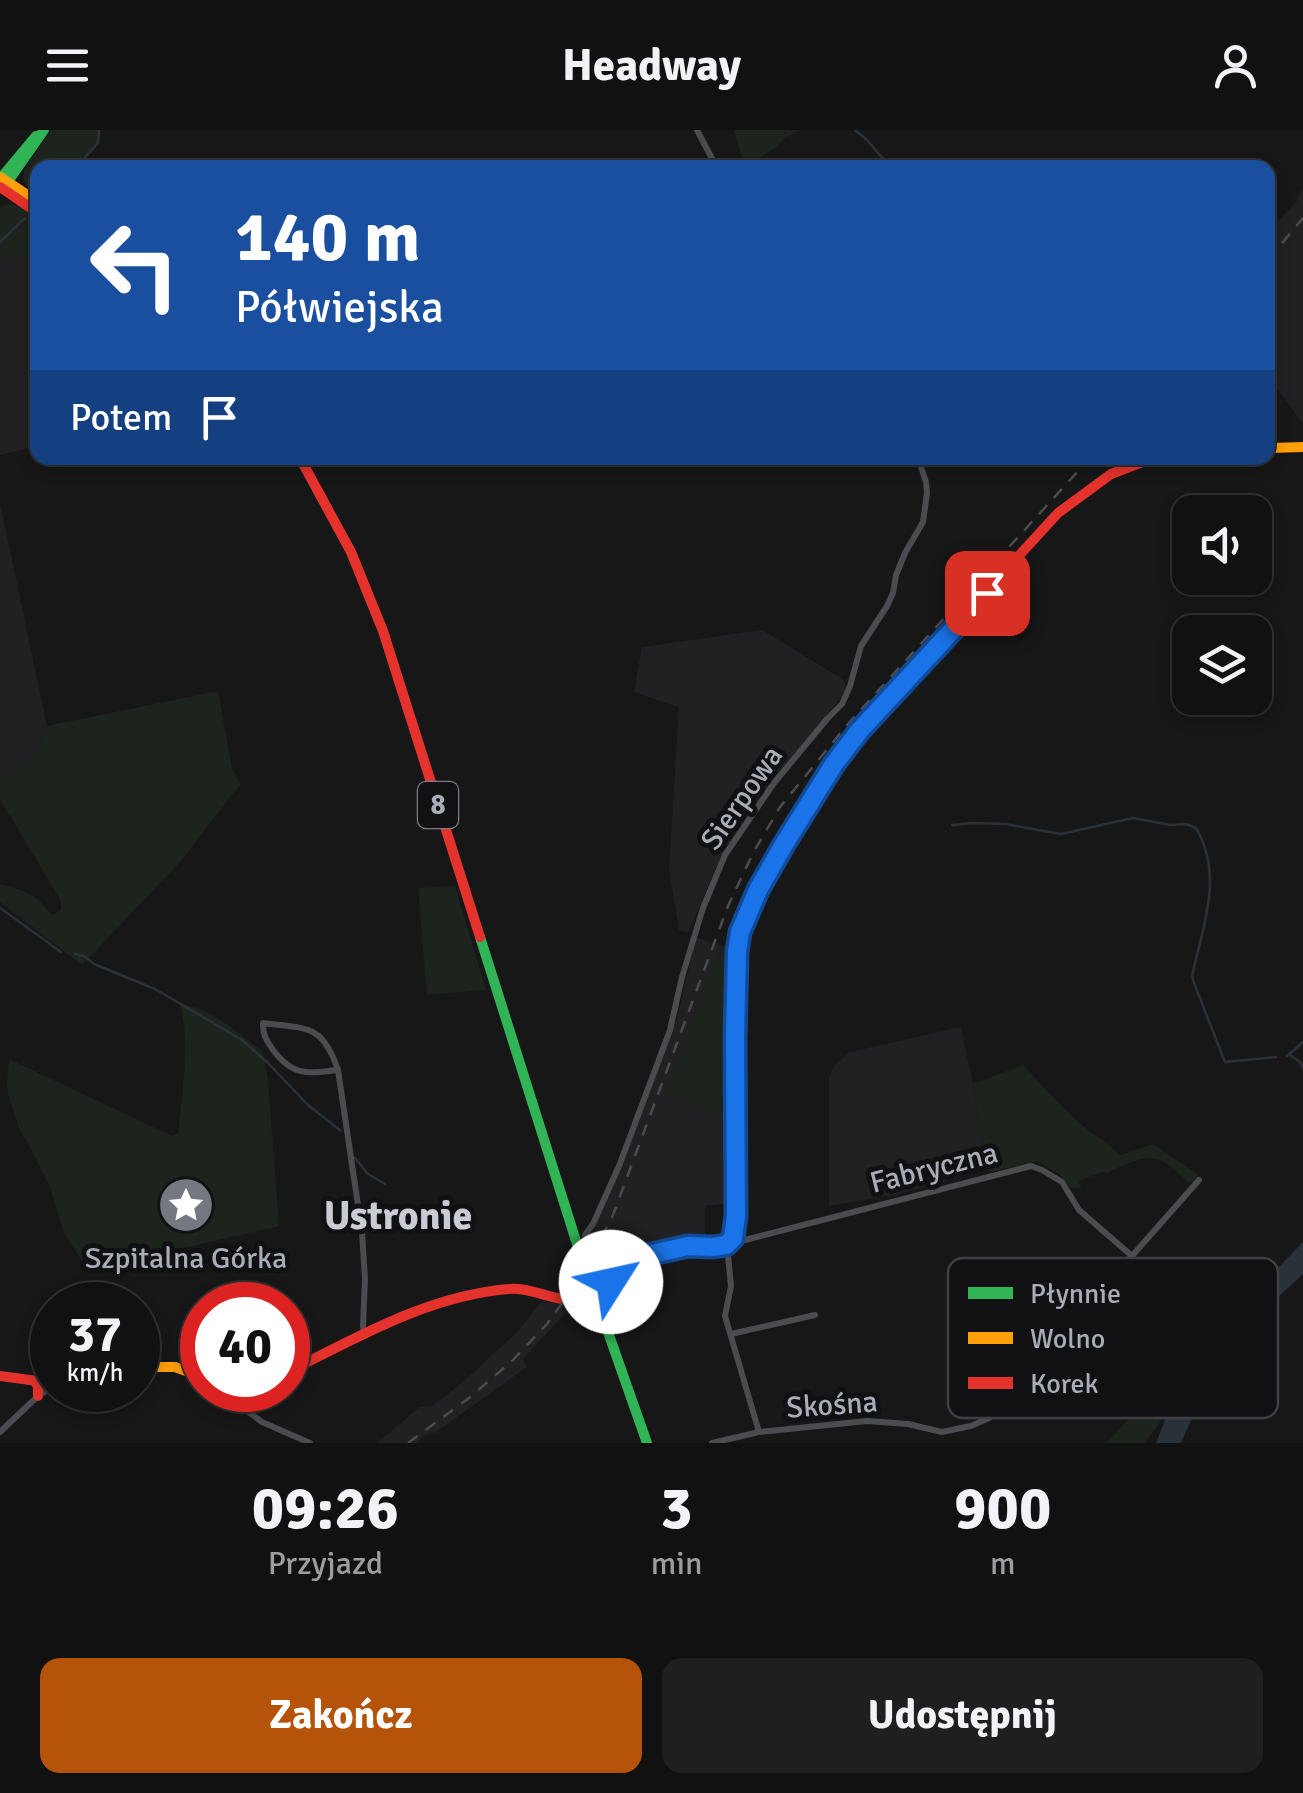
<!DOCTYPE html>
<html lang="pl">
<head>
<meta charset="utf-8">
<style>
	body { margin:0; font-family:Signika,sans-serif; background:#1e1f1f; color:#f1f3f6; height:100vh; display:flex; flex-direction:column; font-size:38px; white-space:nowrap }
	* { box-sizing:border-box; margin:0 }
	p { font-size:32px; color:#9c9d9f }
	.icon { flex:none; width:55px; height:55px; fill:none; stroke:currentColor; stroke-width:2; stroke-linecap:round; stroke-linejoin:round }
	.map { position:relative; height:1313px; overflow:hidden }
	.panel { display:flex; flex-direction:column; background:#111; flex:1 }
	.panel>* { flex:none }
	.banner { position:absolute; left:30px; top:30px; width:1245px; height:305px; border-radius:20px; box-shadow:0 5px 15px #0003,0 0 0 2px #303131; background:#1a4fa0; color:#fff; overflow:hidden }
	.controls { position:absolute; left:1172px; top:365px; display:grid; gap:20px }
	.controls a { display:grid; place-items:center; width:100px; height:100px; border-radius:20px; background:#111; box-shadow:0 5px 15px #0003,0 0 0 2px #303131; font-size:50px }
	.speed { position:absolute; left:30px; top:1152px; display:flex; gap:20px; font-size:50px; font-weight:700; text-align:center }
	.speed>* { display:grid; place-content:center; width:130px; height:130px; border-radius:50%; background:#111; box-shadow:0 5px 15px #0003,0 0 0 2px #303131; line-height:1 }
	.speed small { font-size:25px; font-weight:400 }
	.speed .limit { border:15px solid #d22; background:#fff; color:#111 }
	.pin { position:absolute; display:grid; place-items:center; width:85px; height:85px; color:#fff; margin:-42px; border-radius:20px; box-shadow:0 5px 15px #0006 }
	.me { position:absolute; width:110px; margin:-55px; rotate:55deg; stroke-linejoin:round; filter:drop-shadow(0 0 8px #0008) }
	.turn { display:flex; align-items:center; gap:35px; height:210px; padding:0 40px; font-size:45px }
	.turn .icon { width:130px; height:130px; stroke-width:2.5 }
	.turn b { display:block; font-size:70px; line-height:85px }
	.then { display:flex; align-items:center; height:95px; padding:0 40px; background:#0003; gap:20px; font-size:38px }
	.eta { display:flex; justify-content:space-evenly; align-items:center; height:170px; text-align:center }
	.eta b { font-size:60px; font-weight:800; line-height:70px }
	.button { display:flex; gap:20px; margin-top:auto; padding:20px 40px }
	.button a { flex:1; height:115px; border-radius:20px; background:#b45309; color:#fff; font-size:40px; font-weight:800; line-height:115px; text-align:center }
	.button a+a { background:#1e1f1f; color:#f1f3f6 }
	header { display:flex; justify-content:space-between; align-items:center; height:130px; padding:0 40px; background:#111; font-size:45px; font-weight:800 }
	.map>svg:first-child { display:block }
</style>
</head>
<body>
<header><svg class="icon" aria-label="menu" viewBox="0 0 24 24"><path d="M4 6h16M4 12h16M4 18h16"/></svg>Headway<svg class="icon" aria-label="person" viewBox="0 0 24 24"><circle cx="12" cy="8" r="4"/><path d="M4 21q1-7 8-7t8 7"/></svg></header>
<div class="map">
<svg width="1303" height="1313" viewBox="0 0 1303 1313">
	<rect width="100%" height="100%" fill="#171717"/>
	<g fill="#212123">
		<path d="M1303 58V294L1268 246V101L1297 71Z"/>
		<path d="M37 113V316L0 325V121Z"/>
		<path d="M0 373 47 596 34 626 0 648Z"/>
		<path d="M762 500 844 550 846 560 792 630 772 651 722 724 688 803 679 800 669 740 679 577 634 562 642 517Z"/>
		<path d="M696 807 723 816 668 961 727 989 728 1073 705 1076V1114H682L625 1128 601 1150 597 1143 572 1176 523 1229 527 1237 436 1302 422 1307 418 1313H377L420 1277 432 1276 463 1252 517 1202 541 1172 551 1173 561 1161 558 1142 595 1096 677 889Z"/>
		<path d="M961 897 973 954 987 1039 900 1064 829 1076V947L834 936 850 922Z"/>
	</g>
	<g fill="#1d241e">
		<path d="M51 0H99L98 13 78 37 38 38 37 65C27 58 22 54 24 40Z"/>
		<path d="M734 0H801L786 7 776 17 745 38Z"/>
		<path d="M8 74 20 75 37 88V123L0 129V77Z"/>
		<path d="M218 561 232 638 240 654 180 732 82 835 0 772V754C14 757 31 762 41 773 53 785 40 776 54 785L61 779V771L0 669V648L34 626 47 596Z"/>
		<path d="M455 756 486 860 427 865 418 758Z"/>
		<path d="M723 816 727 818V989L667 961Z"/>
		<path d="M180 875C206 874 242 906 263 922L268 950 279 1096 88 1140 64 1103 50 1057 27 1011 20 1001 8 964 7 954 9 929 172 1006 178 1003C182 964 191 912 180 875Z"/>
		<path d="M1023 935C1042 955 1060 976 1081 994 1093 1005 1110 1014 1120 1025L1153 1014 1197 1044V1051L1189 1052C1180 1046 1172 1035 1162 1031 1144 1022 1122 1037 1106 1043L1104 1041 1079 1051 1081 1059 1070 1057 1059 1044 1038 1031 990 1042 987 1039 973 954Z"/>
		<path d="M1175 1249 1160 1292 1145 1313H1106L1164 1253Z"/>
	</g>
	<g fill="#2a3239">
		<path d="M1303 1112V1144L1251 1192 1224 1211 1218 1220 1194 1284 1181 1313H1156L1186 1238 1230 1187Z"/>
		<path d="M1156 1127 1180 1148 1156 1176 1130 1156Z"/>
	</g>
	<g fill="none" stroke-linecap="round" stroke-linejoin="round">
		<g stroke="#2a3239" stroke-width="2.5">
			<path d="M855 0 867 10 891 38"/>
			<path d="M76 38 98 13 99 0"/>
			<path d="M0 112 25 88"/>
			<path d="M952 695 972 693 1005 694 1061 704 1133 688 1170 695 1186 694 1196 698C1224 746 1203 796 1192 846L1194 853 1225 932 1276 927"/>
			<path d="M0 778 61 822"/>
			<path d="M75 824 84 826 94 834 155 859 242 910 267 932 308 975 341 1001"/>
			<path d="M1290 925 1300 932 1303 938"/>
			<path d="M1287 926 1303 912"/>
			<path d="M355 1028 368 1044 385 1054"/>
		</g>
		<g stroke="#4b4c50" stroke-width="6">
			<path d="M697 0 717 38"/>
			<path d="M338 940C306 944 291 946 271 917 265 908 263 904 263 893 307 899 322 893 338 940L362 1102 365 1149 363 1197 365 1204"/>
			<path d="M585 1105 593 1094 619 1036 670 900 682 847 703 778 725 725 774 653 827 589 842 574 850 556 861 516 887 476 893 463 896 445 905 423 923 392 927 363 926 352 918 328"/>
			<path d="M733 1108 745 1110 1031 1036 1042 1040 1062 1052 1079 1080 1132 1126 1199 1050"/>
			<path d="M727 1115 731 1156 725 1186 759 1302"/>
			<path d="M731 1204 815 1185"/>
			<path d="M220 1260 262 1292 310 1313"/>
			<path d="M0 1302 38 1266 52 1257"/>
			<path d="M712 1313 759 1302 867 1291 908 1294 942 1302 971 1296 989 1288 1003 1275 1132 1126"/>
		</g>
		<g stroke="#30b455" stroke-width="10">
			<path d="M0 49 36 6"/>
			<path d="M5 56 44 0"/>
			<path d="M480 807 577 1114 647 1313"/>
			<path d="M737 880V822L743 796 755 767 787 706 860 600 973 476"/>
		</g>
		<g stroke="#ff9f0a" stroke-width="10">
			<path d="M0 47 38 72"/>
			<path d="M1268 318 1303 317"/>
			<path d="M138 1237H175L202 1247"/>
		</g>
		<g stroke="#e5322d" stroke-width="10">
			<path d="M0 57 38 83"/>
			<path d="M300 328 351 422 383 501 480 807"/>
			<path d="M973 476 1058 383 1111 344 1153 328"/>
			<path d="M288 1242C358 1207 428 1166 508 1159 534 1156 564 1178 590 1167 605 1161 617 1142 631 1133 659 1114 695 1120 727 1115L733 1108 735 1087 737 880"/>
			<path d="M0 1246 52 1253"/>
			<path d="M35 1251 38 1257V1266"/>
		</g>
		<g stroke="#4b4c4f" stroke-width="2.5" stroke-dasharray="12 10" stroke-linecap="butt">
			<path d="M1268 130 1303 88"/>
			<path d="M408 1313 469 1268 512 1231 547 1194 581 1147 613 1085 728 776 753 723 780 677 847 595 1090 328"/>
		</g>
	</g>
	<g fill="none" stroke-linecap="round" stroke-linejoin="round">
		<g stroke="#114b97" stroke-width="25">
			<path id="route" d="M611 1152 628 1134 643 1126 688 1116 713 1117 726 1115 733 1108 736 1086 735 908 737 822 740 802 758 760 783 716 834 634 860 600 987 463"/>
		</g>
		<use href="#route" stroke="#1a73e8" stroke-width="18"/>
	</g>
	<defs>
		<g id="sight-disc" transform="scale(2.875)"><circle r="9.5" fill="#757880" stroke="#111113"/><path d="M0-6L1.8-2.2L6-1.7L2.9 1.2L3.7 5.4L0 3.3L-3.7 5.4L-2.9 1.2L-6-1.7L-1.8-2.2Z" fill="#fff"/></g>
	</defs>
	<g fill-rule="evenodd">
		<use href="#sight-disc" x="186" y="1075"/>
	</g>
	<g text-anchor="middle" dominant-baseline="central" stroke-width="10" stroke-linejoin="round" paint-order="stroke">
		<rect fill="#111113" stroke="#7b7e86" stroke-width="2.5" x="418" y="652" width="40" height="46" rx="8"/>
		<g font-size="28" font-weight="bold" fill="#a8adb8">
			<text x="438" y="675">8</text>
		</g>
		<g font-size="30" fill="#a8adb8" stroke="#111113">
			<text transform="translate(742 668) rotate(-55)">Sierpowa</text>
			<text transform="translate(934 1038) rotate(-14)">Fabryczna</text>
			<text transform="translate(832 1275) rotate(-4)">Skośna</text>
		</g>
		<g font-size="30" fill="#a8adb8" stroke="#111113">
			<text x="186" y="1128">Szpitalna Górka</text>
		</g>
		<g font-size="40" font-weight="bold" fill="#c9ccd4" stroke="#111113">
			<text x="398" y="1086">Ustronie</text>
		</g>
	</g>
	<rect x="948" y="1128" width="330" height="160" rx="15" fill="#111113" stroke="#3e4045" stroke-width="2.5"/>
	<rect x="968" y="1157" width="45" height="12" fill="#30b455"/>
	<rect x="968" y="1202" width="45" height="12" fill="#ff9f0a"/>
	<rect x="968" y="1247" width="45" height="12" fill="#e5322d"/>
	<g font-size="28" fill="#a8adb8">
		<text x="1030" y="1173">Płynnie</text>
		<text x="1030" y="1218">Wolno</text>
		<text x="1030" y="1263">Korek</text>
	</g>
</svg>
<div class="controls">
<a><svg class="icon" aria-label="sound" viewBox="0 0 24 24"><path d="M4 9h4l5-4v14l-5-4H4zM17 9q2 3 0 6"/></svg></a>
<a><svg class="icon" aria-label="layers" viewBox="0 0 24 24"><path d="M12 4l9 5-9 5-9-5zM3 14l9 5 9-5"/></svg></a>
</div>
<div class="speed"><div>37<small>km/h</small></div><div class="limit">40</div></div>
<div class="pin" style="left:987px;top:463px;background:#d93025"><svg class="icon" aria-label="arrive" viewBox="0 0 24 24"><path d="M6 21V4h12l-3 4 3 4H6"/></svg></div>
<svg class="me" style="left:611px;top:1152px" viewBox="-20 -20 40 40"><circle r="19" fill="#fff"/><path d="M0-13L10 11 0 6-10 11z" fill="#1a73e8"/></svg>
<div class="banner">
<div class="turn"><svg class="icon" aria-label="left" viewBox="0 0 24 24"><path d="M17 20v-9H6M10 6l-5 5 5 5"/></svg><div><b>140 m</b>Półwiejska</div></div>
<div class="then">Potem<svg class="icon" aria-label="arrive" viewBox="0 0 24 24"><path d="M6 21V4h12l-3 4 3 4H6"/></svg></div>
</div>
</div>
<section class="panel">
<div class="eta">
<div><b>09:26</b><p>Przyjazd</p></div>
<div><b>3</b><p>min</p></div>
<div><b>900</b><p>m</p></div>
</div>
<div class="button"><a>Zakończ</a><a>Udostępnij</a></div>
</section>
</body>
</html>
